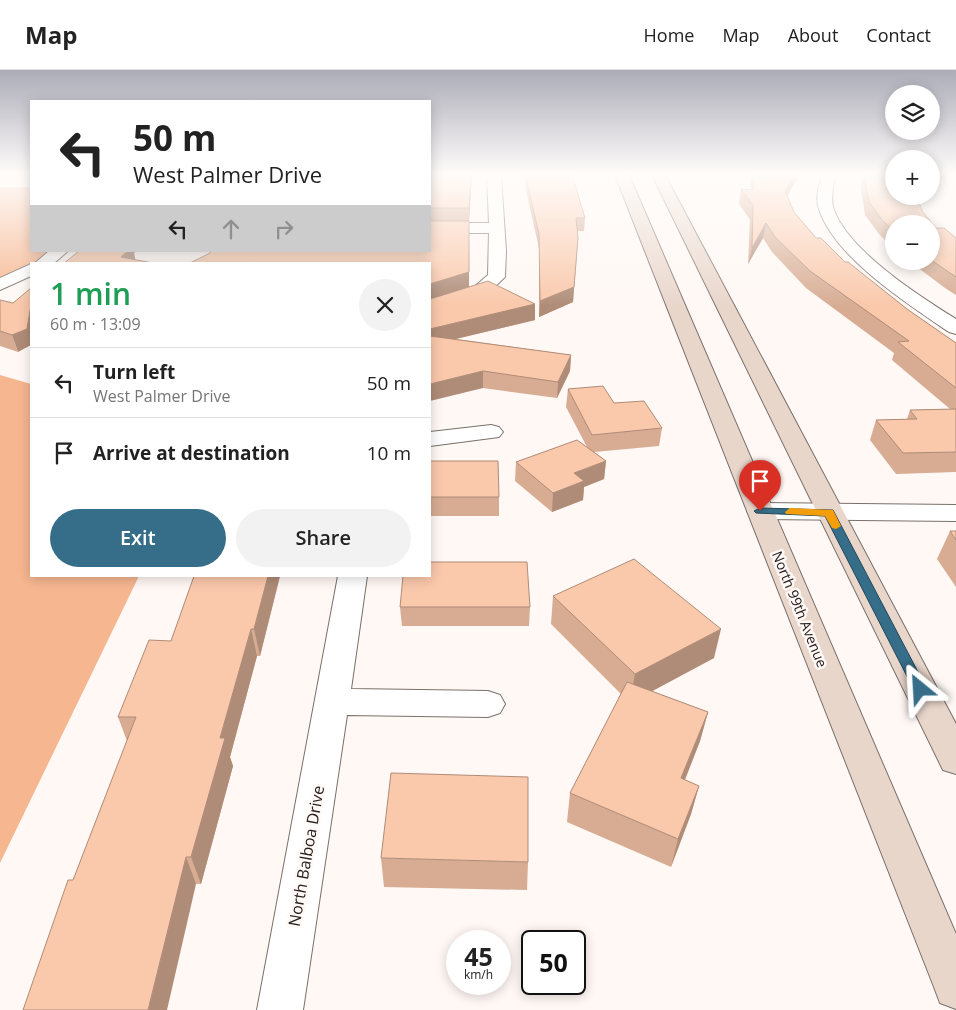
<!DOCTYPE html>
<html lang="en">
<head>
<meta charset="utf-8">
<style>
	body { margin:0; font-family:"Open Sans",sans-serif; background:#f2f2f2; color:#222; height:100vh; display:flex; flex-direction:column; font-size:19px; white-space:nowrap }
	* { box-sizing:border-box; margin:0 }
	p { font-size:16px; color:#767676 }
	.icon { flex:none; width:28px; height:28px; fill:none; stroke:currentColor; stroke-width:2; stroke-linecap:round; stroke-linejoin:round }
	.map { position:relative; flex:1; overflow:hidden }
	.drawer { position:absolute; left:30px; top:192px; width:401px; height:315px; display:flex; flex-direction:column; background:#fff; border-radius:0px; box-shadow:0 2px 12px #0003 }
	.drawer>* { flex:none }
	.guide { position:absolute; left:30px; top:30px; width:401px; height:152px; border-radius:0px; box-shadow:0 2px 12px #0003; background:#fff; color:#222; overflow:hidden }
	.tools { position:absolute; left:885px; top:15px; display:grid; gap:10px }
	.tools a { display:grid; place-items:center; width:55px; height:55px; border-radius:50%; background:#fff; box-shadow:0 2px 12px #0003; font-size:25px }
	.speed { position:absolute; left:446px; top:860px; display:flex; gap:10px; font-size:25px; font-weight:700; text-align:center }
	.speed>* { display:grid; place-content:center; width:65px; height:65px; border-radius:50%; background:#fff; box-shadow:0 2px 12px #0003; line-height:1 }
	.speed small { font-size:12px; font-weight:400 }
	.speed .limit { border:2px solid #111; border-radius:8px; background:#fff; color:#111 }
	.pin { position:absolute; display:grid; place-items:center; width:42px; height:42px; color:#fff; margin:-51px -21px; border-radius:50% 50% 50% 0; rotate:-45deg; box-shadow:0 0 5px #0007 }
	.pin .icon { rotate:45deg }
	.me { position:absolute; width:55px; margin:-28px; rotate:333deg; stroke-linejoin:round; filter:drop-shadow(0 0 4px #0008) }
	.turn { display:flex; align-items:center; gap:18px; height:105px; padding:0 20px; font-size:22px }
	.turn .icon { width:65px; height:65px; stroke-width:2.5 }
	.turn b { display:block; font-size:35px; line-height:42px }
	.lanes { display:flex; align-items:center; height:48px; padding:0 20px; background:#0003; justify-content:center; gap:25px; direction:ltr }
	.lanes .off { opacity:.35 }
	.round { display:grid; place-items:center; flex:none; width:52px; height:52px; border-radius:26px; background:#f2f2f2 }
	.head { display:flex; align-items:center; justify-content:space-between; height:85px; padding:0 20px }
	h1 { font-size:30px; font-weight:600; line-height:38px; color:#1e9e55 }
	.action { display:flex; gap:10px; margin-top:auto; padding:10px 20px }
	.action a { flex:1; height:58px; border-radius:30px; background:#366d88; color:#fff; font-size:20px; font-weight:600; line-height:58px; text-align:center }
	.action a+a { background:#f2f2f2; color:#222 }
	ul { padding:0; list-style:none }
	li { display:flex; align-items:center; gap:15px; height:70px; padding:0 20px; border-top:1px solid #e0e0e0 }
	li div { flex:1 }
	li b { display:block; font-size:19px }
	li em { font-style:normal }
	header { display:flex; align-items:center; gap:30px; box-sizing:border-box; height:70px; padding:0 25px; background:#fff; border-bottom:1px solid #e0e0e0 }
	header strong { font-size:24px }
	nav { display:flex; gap:28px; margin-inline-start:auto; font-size:18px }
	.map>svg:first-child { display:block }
</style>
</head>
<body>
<header>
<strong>Map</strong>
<nav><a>Home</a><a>Map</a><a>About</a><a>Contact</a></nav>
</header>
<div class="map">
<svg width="956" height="940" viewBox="0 0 956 940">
	<rect width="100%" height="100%" fill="#fff8f4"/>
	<g fill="#f6b690">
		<path d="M0 117H31V181H60L42 194H31V199L0 215Z"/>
		<path d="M0 305 31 314V506H139L0 793Z"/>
	</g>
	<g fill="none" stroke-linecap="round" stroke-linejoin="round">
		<g stroke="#79706a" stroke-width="2">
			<g id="minor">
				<path d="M487 105H501L506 181 505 207 486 225 430 243V231L474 217 488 205 489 163H430V153H489Z"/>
				<path d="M822 105H836C833 116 830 129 834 140 849 181 919 226 956 249V264L949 262C909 235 834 187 819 139 815 128 819 116 822 105Z"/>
				<path d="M49 181H68L53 194H34Z"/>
				<path d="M31 194V206L0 220V208Z"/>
				<path d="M491 355 499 357 503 362 499 367 430 376V362Z"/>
				<path d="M760 433 956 435V451L760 449 751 447 747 441 751 435Z"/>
				<path d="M338 506H367L351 619 488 621 500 625 505 634 500 643 488 647 347 645 303 940H257Z"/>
			</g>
		</g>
		<g stroke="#79706a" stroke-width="2">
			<g id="secondary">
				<path d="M615 105H629L956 864V939L940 933 934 917Z"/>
				<path d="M652 105H665L956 654V704L943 700Z"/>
			</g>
		</g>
		<use href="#minor" fill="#fff" fill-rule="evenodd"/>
		<use href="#secondary" fill="#e9d6cb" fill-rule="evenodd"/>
	</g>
	<g fill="#d7ac93">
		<rect x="0" y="105" width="31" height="2"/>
		<path d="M430 105H472L469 151H430Z"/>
		<path d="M524 105H572L585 148 584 161H577L573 232 539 247V178L528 130Z"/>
		<path d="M751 105H799L787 126 794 142 816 168 845 192 907 239 956 273V402L896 404 870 370 876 350 907 349 910 340 950 339 892 290 894 283 806 218 772 182 763 168 748 194 750 150 739 134 741 119 751 120Z"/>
		<path d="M862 105H894L922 141 936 158 956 168V225L945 218 909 191H931V154H894V179L879 164 865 145 861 119 863 110Z"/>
		<path d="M430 229 535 234V250L456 269 571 285 570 301 557 328 483 318Z"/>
		<path d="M0 230 18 282 0 276Z"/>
		<path d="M568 319 614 333 662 358 659 376 594 382 606 391 604 409 584 417 583 430 552 442 515 411 516 392 587 377 566 337Z"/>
		<path d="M430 391 499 427V446H430Z"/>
		<path d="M950 461H956V517L937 489Z"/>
		<path d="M194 506H280L260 586H257L230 687 233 696 201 814 73 810 127 671 118 647 171 571Z"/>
		<path d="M553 526 714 588 652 621 708 642 700 671 685 710 699 716 691 744 671 797 567 752 570 723 621 624 551 554Z"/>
		<path d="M400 537H530L529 556H402Z"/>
		<path d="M381 788 528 792 527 820 384 817Z"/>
	</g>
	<g fill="#af8c78">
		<path d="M471 105H472L469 151V138Z"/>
		<path d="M794 105H799L782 135 785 121Z"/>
		<path d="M766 153 763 168 748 194 752 178Z"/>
		<path d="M469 165V217L430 229V214Z"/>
		<path d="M578 168 573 232 539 247 540 231Z"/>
		<path d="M123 181H137L134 183 136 192 121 187Z"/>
		<path d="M535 234V250L430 275V259Z"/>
		<path d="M31 235V275L18 282 12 265Z"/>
		<path d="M571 285 570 301 557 328 558 312Z"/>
		<path d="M483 301V318L430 331V314Z"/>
		<path d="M606 391 604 409 584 417 583 430 552 442 553 423 574 403Z"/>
		<path d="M268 506H280L260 586 254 559Z"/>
		<path d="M251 559 257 586 230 687 233 696 201 814 191 787 220 668Z"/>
		<path d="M721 559 714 588 630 633 635 604Z"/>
		<path d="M708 642 700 671 674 737 681 708Z"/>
		<path d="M699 716 691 744 671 797 678 769Z"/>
		<path d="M186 787 196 814 167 940H148Z"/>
	</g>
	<g fill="#fac8ab" stroke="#af8c78">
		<path d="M430 105H471L469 138H430Z"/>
		<path d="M527 105H572L585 148H576L578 168 574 217 540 231 539 164 528 117Z"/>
		<path d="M753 105H794L785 121 794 142 816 168H821L845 192H848L907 239 956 273V318L898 272 909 271 810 201 775 167 766 153 752 178 753 135 741 119 753 120Z"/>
		<path d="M868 105H894V126H917L922 141 936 158H944L956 168V207L931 190V154H894V161L883 151 869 132 864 106H868Z"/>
		<path d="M430 151H469V202L430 214V194H188L210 183V181H430Z"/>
		<path d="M79 181H128L121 187 158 194H63Z"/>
		<path d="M488 211 535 234 430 259V229Z"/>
		<path d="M31 218V235L27 259 12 265 0 261V230L13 233Z"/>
		<path d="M430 266 571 285 558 312 483 301 430 314Z"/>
		<path d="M603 316 614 333 644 331 662 358 592 365 568 319Z"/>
		<path d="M956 339V382L903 383 876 350 917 349 910 340Z"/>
		<path d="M577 370 606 391 574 403 584 411 553 423 516 392Z"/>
		<path d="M430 391H498L499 427H430Z"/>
		<path d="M950 461H956V470Z"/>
		<path d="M634 489 721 559 635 604 553 526Z"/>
		<path d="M430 492H527L530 537H400L403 506H430Z"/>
		<path d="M194 506H268L254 559H251L220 668H225L191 787H186L148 940H23L68 810H73L136 647H118L149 570 171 571Z"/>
		<path d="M627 612 708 642 681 708 699 716 678 769 570 723Z"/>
		<path d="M391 703 528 707V792L381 788Z"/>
	</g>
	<linearGradient id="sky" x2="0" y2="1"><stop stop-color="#acacb8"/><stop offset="0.44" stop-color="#fffcfa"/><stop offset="1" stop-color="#fffcfa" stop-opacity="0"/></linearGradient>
	<rect width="956" height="237" fill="url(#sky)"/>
	<path fill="#366d88" stroke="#234758" d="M760 438 833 440 927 619 925 622H915L825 446 756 443 754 441Z"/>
	<path fill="#f59e0b" d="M790 438 833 440 841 456 836 459 832 458 825 446 786 444 785 442Z"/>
	<g text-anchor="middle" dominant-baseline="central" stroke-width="5" stroke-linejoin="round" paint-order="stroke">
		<g font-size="14" fill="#25211f" stroke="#fff8f4">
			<text transform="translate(800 539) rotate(68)">North 99th Avenue</text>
		</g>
		<g font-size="16" fill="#25211f" stroke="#fff8f4">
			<text transform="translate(306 786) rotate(-80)">North Balboa Drive</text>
		</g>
	</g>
</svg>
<div class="tools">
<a><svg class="icon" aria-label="layers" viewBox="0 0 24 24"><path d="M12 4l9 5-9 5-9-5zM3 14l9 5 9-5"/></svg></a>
<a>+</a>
<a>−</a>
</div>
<div class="speed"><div>45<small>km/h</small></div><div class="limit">50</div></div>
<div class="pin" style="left:760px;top:441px;background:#d93025"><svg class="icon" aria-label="arrive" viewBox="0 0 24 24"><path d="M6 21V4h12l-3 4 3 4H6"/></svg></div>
<svg class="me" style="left:920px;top:619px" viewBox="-20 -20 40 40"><path d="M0-17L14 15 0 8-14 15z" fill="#366d88" stroke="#fff" stroke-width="4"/></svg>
<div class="guide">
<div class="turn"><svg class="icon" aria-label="left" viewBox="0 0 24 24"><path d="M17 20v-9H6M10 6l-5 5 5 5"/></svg><div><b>50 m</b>West Palmer Drive</div></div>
<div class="lanes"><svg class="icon" aria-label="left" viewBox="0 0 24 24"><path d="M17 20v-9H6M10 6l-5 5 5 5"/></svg><svg class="icon off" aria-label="ahead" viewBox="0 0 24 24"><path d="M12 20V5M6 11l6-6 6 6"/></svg><svg class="icon off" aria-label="right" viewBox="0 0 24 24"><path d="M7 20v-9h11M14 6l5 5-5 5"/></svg></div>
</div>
<section class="drawer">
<div class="head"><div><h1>1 min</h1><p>60 m · 13:09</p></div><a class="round"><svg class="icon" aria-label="close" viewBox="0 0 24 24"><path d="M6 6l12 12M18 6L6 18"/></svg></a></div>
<ul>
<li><svg class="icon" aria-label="left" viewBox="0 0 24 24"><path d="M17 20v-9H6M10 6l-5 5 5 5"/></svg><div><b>Turn left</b><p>West Palmer Drive</p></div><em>50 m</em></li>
<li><svg class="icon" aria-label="arrive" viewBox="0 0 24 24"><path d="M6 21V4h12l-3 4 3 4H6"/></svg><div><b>Arrive at destination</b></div><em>10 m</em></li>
</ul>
<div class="action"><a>Exit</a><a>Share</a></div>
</section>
</div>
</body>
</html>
